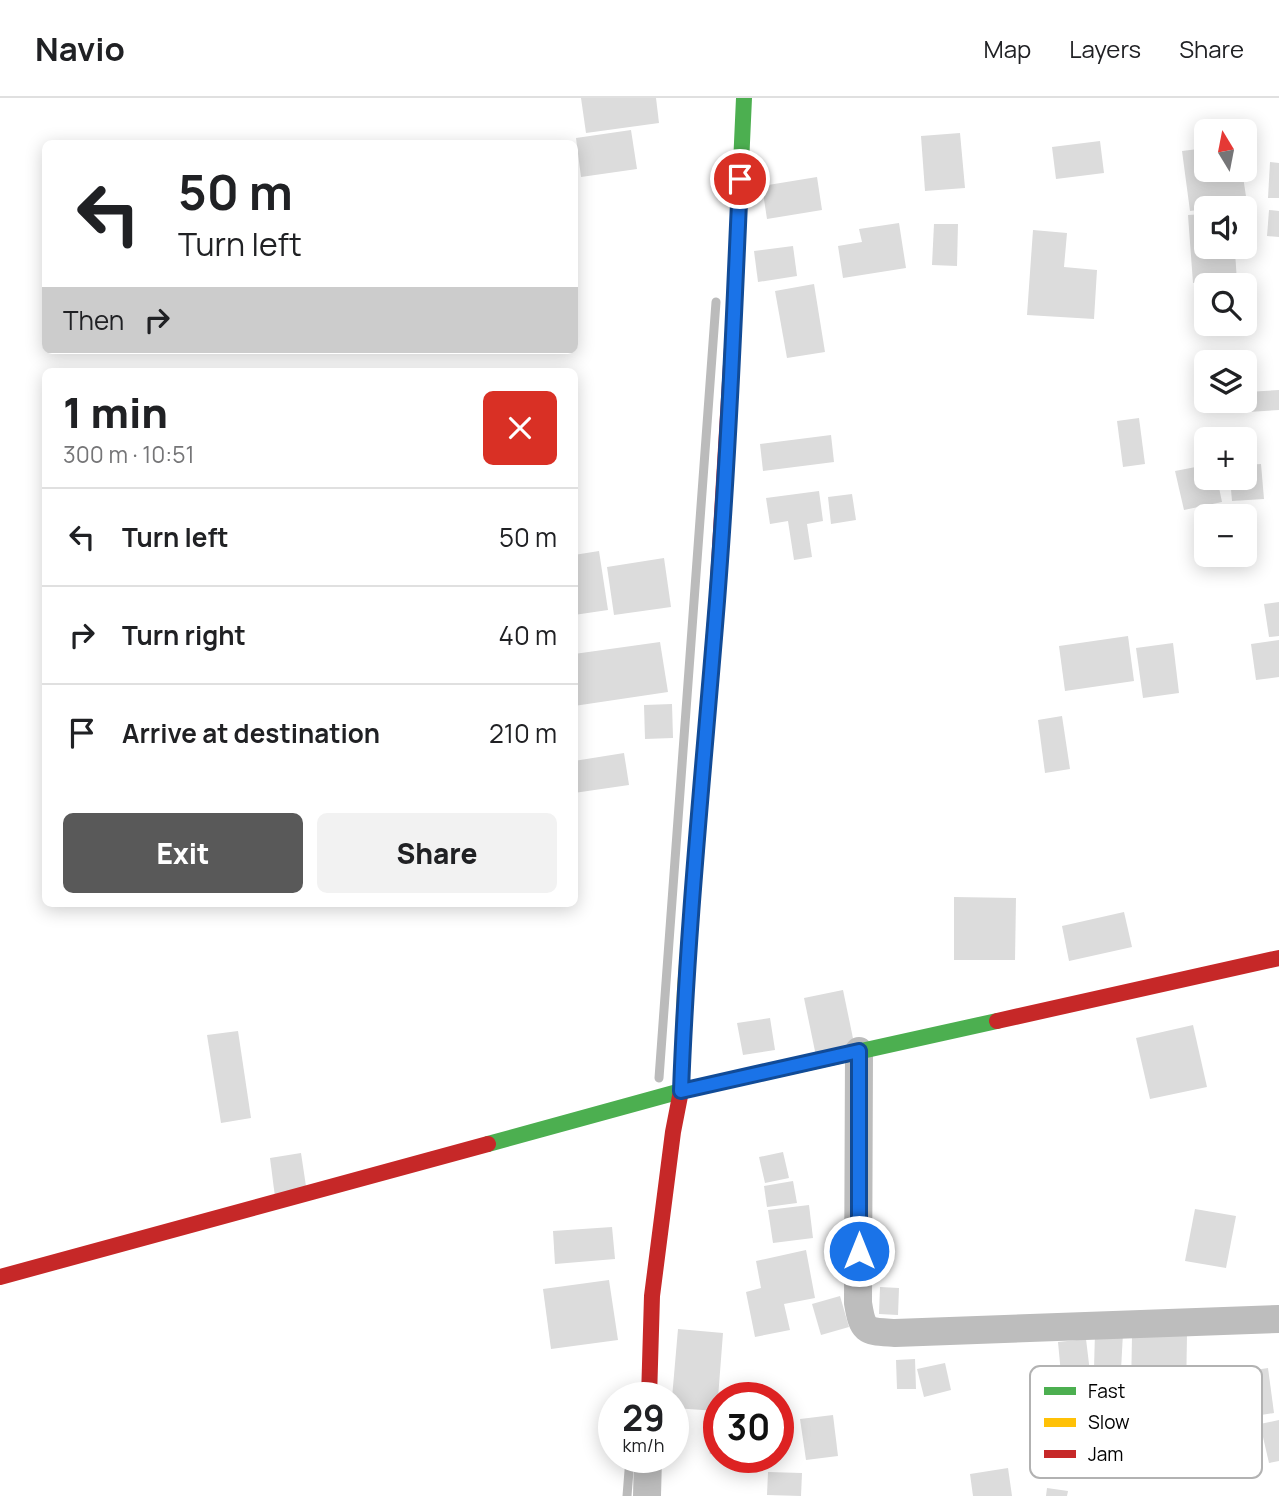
<!DOCTYPE html>
<html lang="en">
<head>
<meta charset="utf-8">
<style>
	body { margin:0; font-family:Manrope,sans-serif; background:#f2f2f2; color:#202124; height:100vh; display:flex; flex-direction:column; font-size:26px; white-space:nowrap }
	* { box-sizing:border-box; margin:0 }
	p { font-size:23px; color:#757577 }
	.icon { flex:none; width:38px; height:38px; fill:none; stroke:currentColor; stroke-width:2; stroke-linecap:round; stroke-linejoin:round }
	.map { position:relative; flex:1; overflow:hidden }
	.drawer { position:absolute; left:42px; top:270px; width:536px; height:539px; display:flex; flex-direction:column; background:#fff; border-radius:10px; box-shadow:0 4px 18px #0003 }
	.drawer>* { flex:none }
	.hud { position:absolute; left:42px; top:42px; width:536px; height:214px; border-radius:10px; box-shadow:0 4px 18px #0003; background:#fff; color:#202124; overflow:hidden }
	.needle { width:46px; rotate:350deg }
	.controls { position:absolute; left:1194px; top:21px; display:grid; gap:14px }
	.controls a { display:grid; place-items:center; width:63px; height:63px; border-radius:10px; background:#fff; box-shadow:0 4px 18px #0003; font-size:35px }
	.speed { position:absolute; left:598px; top:1284px; display:flex; gap:14px; font-size:35px; font-weight:700; text-align:center }
	.speed>* { display:grid; place-content:center; width:91px; height:91px; border-radius:50%; background:#fff; box-shadow:0 4px 18px #0003; line-height:1 }
	.speed small { font-size:18px; font-weight:400 }
	.speed .limit { border:10px solid #d22; background:#fff; color:#111 }
	.pin { position:absolute; display:grid; place-items:center; width:60px; height:60px; color:#fff; margin:-30px; border:4px solid #fff; border-radius:50%; box-shadow:0 2px 7px #0007 }
	.me { position:absolute; width:77px; margin:-38px; rotate:0deg; stroke-linejoin:round; filter:drop-shadow(0 0 5px #0008) }
	.turn { display:flex; align-items:center; gap:24px; height:147px; padding:0 21px; font-size:32px }
	.turn .icon { width:91px; height:91px; stroke-width:2.5 }
	.turn b { display:block; font-size:49px; line-height:60px }
	.then { display:flex; align-items:center; height:66px; padding:0 21px; background:#0003; gap:14px; font-size:26px }
	.round { display:grid; place-items:center; flex:none; width:74px; height:74px; border-radius:10px; background:#f2f2f2 }
	.overview { display:flex; align-items:center; justify-content:space-between; height:119px; padding:0 21px }
	h1 { font-size:42px; font-weight:800; line-height:52px }
	.primary-button { display:flex; gap:14px; margin-top:auto; padding:14px 21px }
	.primary-button a { flex:1; height:80px; border-radius:10px; background:#595959; color:#fff; font-size:28px; font-weight:800; line-height:80px; text-align:center }
	.primary-button a+a { background:#f2f2f2; color:#202124 }
	ul { padding:0; list-style:none }
	li { display:flex; align-items:center; gap:21px; height:98px; padding:0 21px; border-top:2px solid #e0e0e0 }
	li div { flex:1 }
	li b { display:block; font-size:26px }
	li em { font-style:normal }
	header { display:flex; align-items:center; gap:42px; box-sizing:border-box; height:98px; padding:0 35px; background:#fff; border-bottom:2px solid #e0e0e0 }
	header strong { font-size:33px }
	nav { display:flex; gap:38px; margin-inline-start:auto; font-size:24px }
	.map>svg:first-child { display:block }
</style>
</head>
<body>
<header>
<strong>Navio</strong>
<nav><a>Map</a><a>Layers</a><a>Share</a></nav>
</header>
<div class="map">
<svg width="1279" height="1398" viewBox="0 0 1279 1398">
	<rect width="100%" height="100%" fill="#fff"/>
	<g fill="none" stroke-linecap="round" stroke-linejoin="round">
		<g stroke="#bbb" stroke-width="9">
			<path d="M659 980 716 204"/>
			<path d="M627 1398 630 1360"/>
		</g>
	</g>
	<g fill="#dcdcdc">
		<path d="M581 0H656L659 25 586 35Z"/>
		<path d="M631 32 637 71 581 79 576 40Z"/>
		<path d="M960 35 965 90 925 93 921 38Z"/>
		<path d="M1100 43 1104 75 1056 81 1052 49Z"/>
		<path d="M1206 50V72H1242L1247 105 1190 113 1182 53Z"/>
		<path d="M1270 64 1279 65V100H1268Z"/>
		<path d="M817 79 822 112 767 121 762 88Z"/>
		<path d="M1269 112 1279 113V139L1267 138Z"/>
		<path d="M1206 116V149H1244V129H1247L1249 153 1235 154 1237 183 1193 185 1188 117Z"/>
		<path d="M899 125 906 170 843 180 838 148 862 144 859 131Z"/>
		<path d="M934 126H958L957 168 932 167Z"/>
		<path d="M1033 132 1067 135 1064 169 1097 172 1094 221 1027 217Z"/>
		<path d="M793 148 797 178 758 184 754 153Z"/>
		<path d="M814 186 825 254 787 260 775 193Z"/>
		<path d="M1279 292V312L1248 314 1247 294Z"/>
		<path d="M1139 320 1145 366 1123 369 1117 323Z"/>
		<path d="M831 337 834 364 763 373 760 346Z"/>
		<path d="M1261 366 1264 401 1232 403 1230 380H1244V367Z"/>
		<path d="M1206 367V380H1217L1222 404 1184 412 1175 373Z"/>
		<path d="M819 393 823 423 807 426 812 459 794 462 788 423 770 426 766 400Z"/>
		<path d="M852 396 856 422 831 426 828 399Z"/>
		<path d="M599 453 608 512 574 517V457Z"/>
		<path d="M664 460 671 509 614 517 607 469Z"/>
		<path d="M1279 504V538L1269 539 1264 506Z"/>
		<path d="M1128 538 1134 583 1065 593 1059 548Z"/>
		<path d="M1279 542V579L1256 582 1251 546Z"/>
		<path d="M660 544 668 594 574 608V556Z"/>
		<path d="M1173 545 1179 595 1143 600 1136 550Z"/>
		<path d="M672 606 673 640 645 641 644 607Z"/>
		<path d="M1062 618 1070 671 1045 675 1038 622Z"/>
		<path d="M624 655 629 687 574 695V663Z"/>
		<path d="M954 799 1016 800 1015 862H954Z"/>
		<path d="M1124 814 1132 849 1069 863 1062 828Z"/>
		<path d="M843 892 855 950 816 958 804 900Z"/>
		<path d="M770 920 775 952 743 957 737 925Z"/>
		<path d="M1193 927 1207 989 1150 1001 1136 940Z"/>
		<path d="M238 933 251 1020 221 1025 207 937Z"/>
		<path d="M783 1054 789 1080 765 1085 759 1059Z"/>
		<path d="M301 1055 307 1095 275 1099 270 1060Z"/>
		<path d="M793 1083 797 1105 767 1109 764 1088Z"/>
		<path d="M809 1107 813 1140 773 1145 768 1112Z"/>
		<path d="M1195 1111 1236 1118 1226 1170 1185 1163Z"/>
		<path d="M612 1129 615 1161 555 1166 553 1133Z"/>
		<path d="M806 1152 815 1200 784 1206 790 1232 755 1239 746 1194 761 1190 756 1163Z"/>
		<path d="M609 1182 618 1242 551 1251 543 1191Z"/>
		<path d="M880 1189 899 1190 898 1217 879 1216Z"/>
		<path d="M840 1198 849 1229 821 1237 812 1206Z"/>
		<path d="M678 1231 723 1235 717 1313 674 1310V1300H672Z"/>
		<path d="M1095 1234 1123 1235 1121 1272 1094 1271Z"/>
		<path d="M1132 1237H1187L1186 1295 1131 1294Z"/>
		<path d="M1086 1241 1092 1291 1121 1287 1124 1314 1038 1323 1033 1279 1061 1276 1058 1244Z"/>
		<path d="M915 1261 916 1291H897L896 1262Z"/>
		<path d="M945 1265 951 1292 924 1299 917 1271Z"/>
		<path d="M1268 1270 1274 1315 1242 1320 1236 1275Z"/>
		<path d="M833 1317 838 1358 806 1362 800 1321Z"/>
		<path d="M719 1319V1354L710 1356 703 1323Z"/>
		<path d="M1279 1322V1363L1269 1365 1260 1326Z"/>
		<path d="M1008 1370 1012 1398H973L970 1376Z"/>
		<path d="M768 1374 802 1375 801 1398 767 1397Z"/>
		<path d="M1047 1390 1068 1393 1067 1398H1046Z"/>
	</g>
	<g fill="none" stroke-linecap="round" stroke-linejoin="round">
		<g stroke="#bdbdbd" stroke-width="28">
			<path d="M859 953 858 1205C863 1235 866 1233 895 1235L1279 1221"/>
			<path d="M647 1398 648 1360"/>
		</g>
		<g stroke="#4caf50" stroke-width="16">
			<path d="M735 200 744 0"/>
			<path d="M488 1046 681 993 997 923"/>
		</g>
		<path stroke="#ffc107" stroke-width="16" d="M682 965 685 891 707 622"/>
		<g stroke="#c62828" stroke-width="16">
			<path d="M707 622 717 499 735 200"/>
			<path d="M997 923 1279 860"/>
			<path d="M0 1179 488 1046"/>
			<path d="M649 1300 652 1198 673 1034 681 993 682 965"/>
		</g>
	</g>
	<g fill="none" stroke-linecap="round" stroke-linejoin="round">
		<g stroke="#114b97" stroke-width="18">
			<path id="route" d="M740 81C734 221 728 362 717 503 704 666 687 829 681 993L859 953V1153"/>
		</g>
		<use href="#route" stroke="#1a73e8" stroke-width="12"/>
	</g>
	<rect x="1030" y="1268" width="232" height="112" rx="10" fill="#fff" stroke="#b2b2b2" stroke-width="2"/>
	<rect x="1044" y="1289" width="32" height="8" fill="#4caf50"/>
	<rect x="1044" y="1320" width="32" height="9" fill="#ffc107"/>
	<rect x="1044" y="1352" width="32" height="8" fill="#c62828"/>
	<g font-size="19" fill="#000">
		<text x="1088" y="1300">Fast</text>
		<text x="1088" y="1331">Slow</text>
		<text x="1088" y="1363">Jam</text>
	</g>
</svg>
<div class="controls">
<a><svg class="needle" viewBox="-14 -14 28 28"><path d="M0-13l5 13h-10z" fill="#e53935"/><path d="M0 13l5-13h-10z" fill="#757577"/></svg></a>
<a><svg class="icon" aria-label="sound" viewBox="0 0 24 24"><path d="M4 9h4l5-4v14l-5-4H4zM17 9q2 3 0 6"/></svg></a>
<a><svg class="icon" aria-label="search" viewBox="0 0 24 24"><circle cx="10" cy="10" r="6"/><path d="M15 15l6 6"/></svg></a>
<a><svg class="icon" aria-label="layers" viewBox="0 0 24 24"><path d="M12 4l9 5-9 5-9-5zM3 14l9 5 9-5"/></svg></a>
<a>+</a>
<a>−</a>
</div>
<div class="speed"><div>29<small>km/h</small></div><div class="limit">30</div></div>
<div class="pin" style="left:740px;top:81px;background:#d93025"><svg class="icon" aria-label="arrive" viewBox="0 0 24 24"><path d="M6 21V4h12l-3 4 3 4H6"/></svg></div>
<svg class="me" style="left:859px;top:1153px" viewBox="-20 -20 40 40"><circle r="17" fill="#1a73e8" stroke="#fff" stroke-width="3"/><path d="M0-11L8 9 0 5-8 9z" fill="#fff"/></svg>
<div class="hud">
<div class="turn"><svg class="icon" aria-label="left" viewBox="0 0 24 24"><path d="M17 20v-9H6M10 6l-5 5 5 5"/></svg><div><b>50 m</b>Turn left</div></div>
<div class="then">Then<svg class="icon" aria-label="right" viewBox="0 0 24 24"><path d="M7 20v-9h11M14 6l5 5-5 5"/></svg></div>
</div>
<section class="drawer">
<div class="overview"><div><h1>1 min</h1><p>300 m · 10:51</p></div><a class="round" style="background:#d93025;color:#fff"><svg class="icon" aria-label="close" viewBox="0 0 24 24"><path d="M6 6l12 12M18 6L6 18"/></svg></a></div>
<ul>
<li><svg class="icon" aria-label="left" viewBox="0 0 24 24"><path d="M17 20v-9H6M10 6l-5 5 5 5"/></svg><div><b>Turn left</b></div><em>50 m</em></li>
<li><svg class="icon" aria-label="right" viewBox="0 0 24 24"><path d="M7 20v-9h11M14 6l5 5-5 5"/></svg><div><b>Turn right</b></div><em>40 m</em></li>
<li><svg class="icon" aria-label="arrive" viewBox="0 0 24 24"><path d="M6 21V4h12l-3 4 3 4H6"/></svg><div><b>Arrive at destination</b></div><em>210 m</em></li>
</ul>
<div class="primary-button"><a>Exit</a><a>Share</a></div>
</section>
</div>
</body>
</html>
